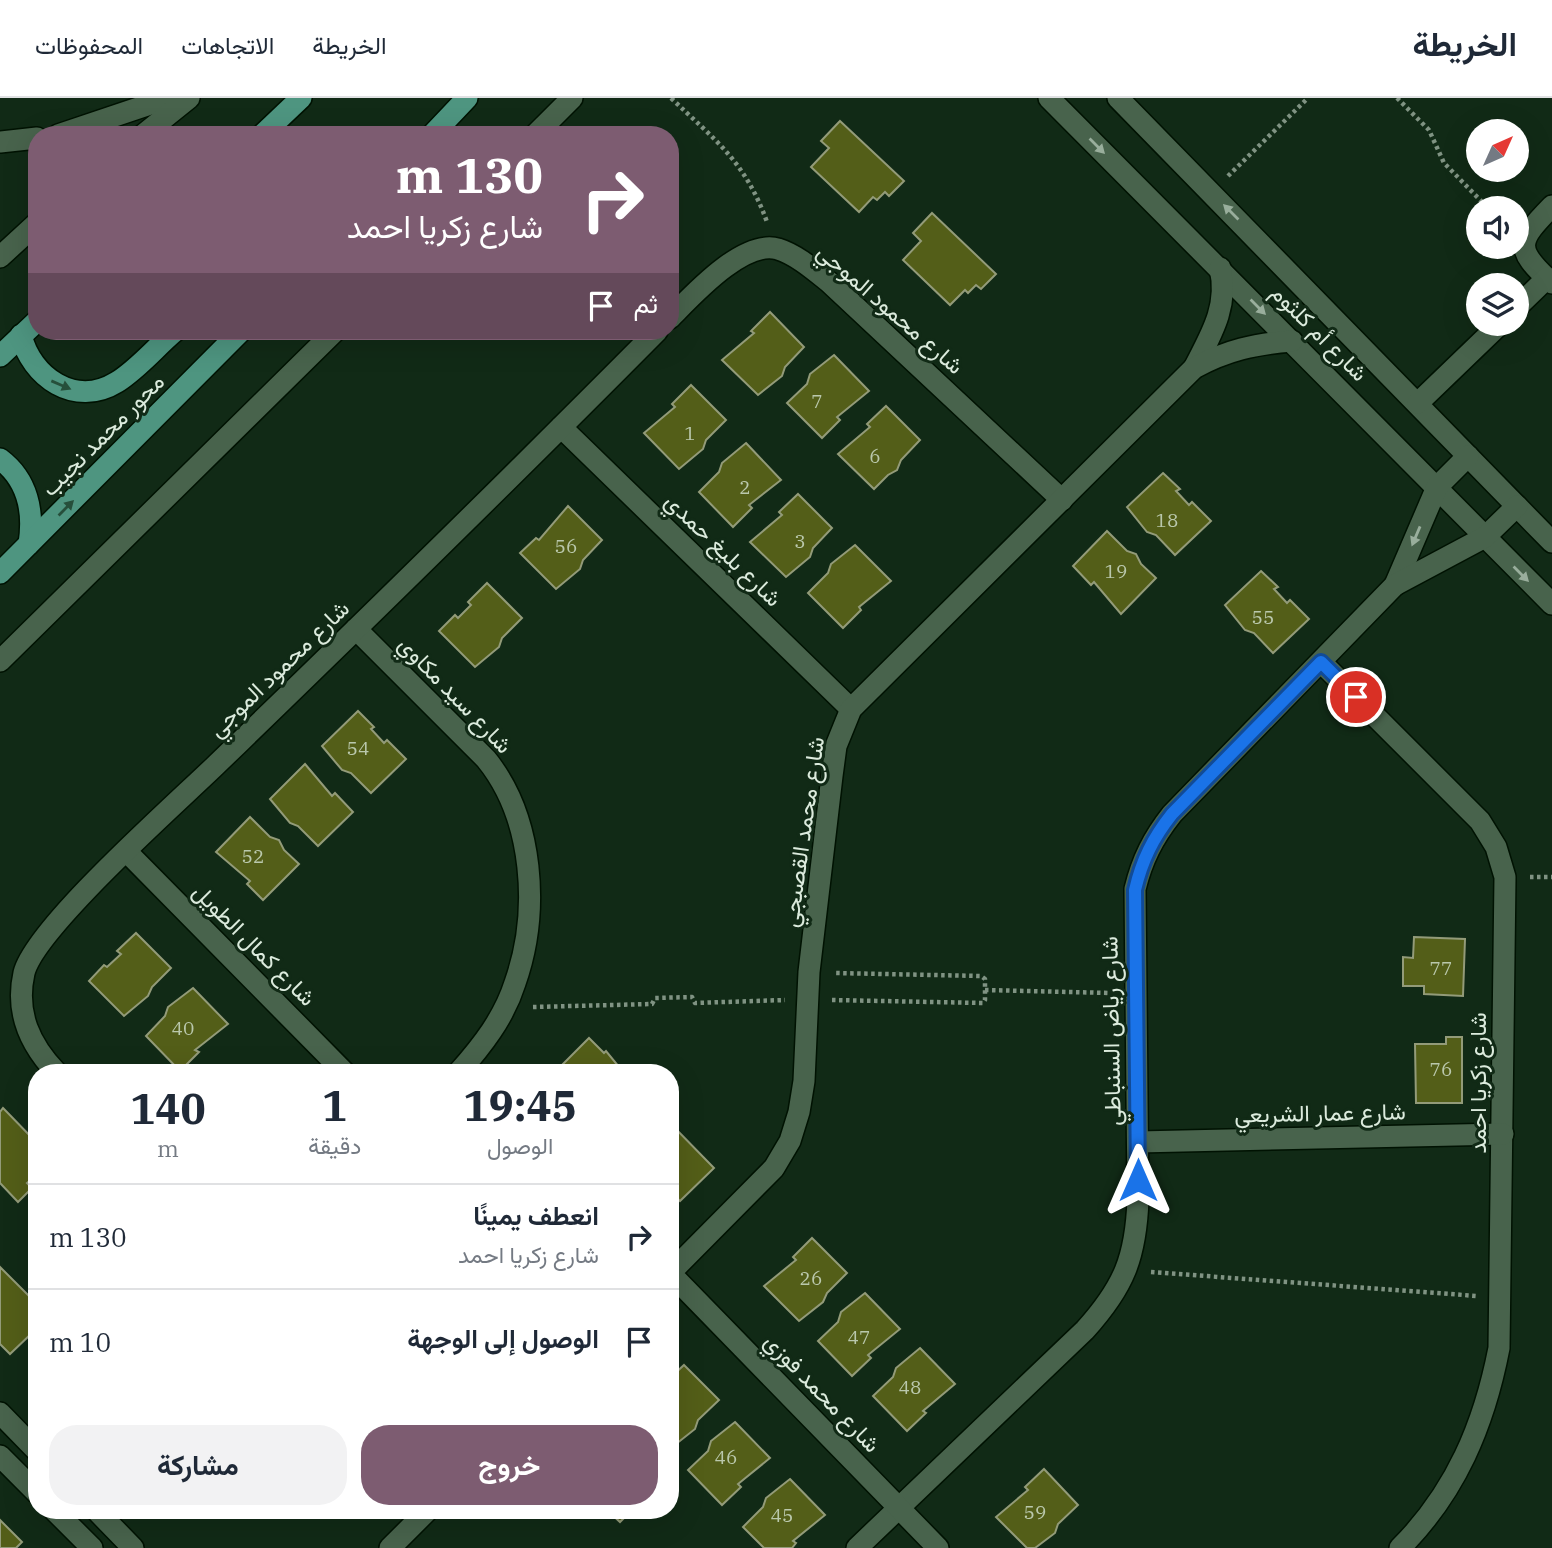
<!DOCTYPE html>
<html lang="ar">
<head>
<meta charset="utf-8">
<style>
	body { margin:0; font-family:"IBM Plex Serif",Vazirmatn,serif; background:#f2f2f3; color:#1f2937; direction:rtl; height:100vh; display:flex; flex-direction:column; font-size:26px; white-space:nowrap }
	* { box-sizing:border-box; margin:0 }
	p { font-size:23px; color:#747a83 }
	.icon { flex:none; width:38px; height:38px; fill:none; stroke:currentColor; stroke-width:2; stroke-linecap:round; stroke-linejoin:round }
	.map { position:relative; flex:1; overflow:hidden; direction:ltr }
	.sheet { position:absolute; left:28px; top:966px; width:651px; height:455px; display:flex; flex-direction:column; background:#fff; border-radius:28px; box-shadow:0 7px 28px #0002; direction:rtl }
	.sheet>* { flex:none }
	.banner { position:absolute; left:28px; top:28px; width:651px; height:214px; border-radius:28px; box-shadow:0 7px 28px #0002; direction:rtl; background:#7d5c71; color:#fff; overflow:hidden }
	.needle { width:46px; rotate:45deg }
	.controls { position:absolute; left:1466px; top:21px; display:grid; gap:14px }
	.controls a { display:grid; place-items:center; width:63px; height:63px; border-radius:50%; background:#fff; box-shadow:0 7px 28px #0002; font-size:35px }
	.pin { position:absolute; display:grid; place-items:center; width:60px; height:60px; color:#fff; margin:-30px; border:4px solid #fff; border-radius:50%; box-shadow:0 2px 7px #0007 }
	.me { position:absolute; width:77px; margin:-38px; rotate:0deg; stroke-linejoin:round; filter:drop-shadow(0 0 5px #0008) }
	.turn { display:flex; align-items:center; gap:24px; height:147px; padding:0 21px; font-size:32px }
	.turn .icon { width:91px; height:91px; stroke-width:2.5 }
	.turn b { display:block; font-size:49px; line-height:60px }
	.then { display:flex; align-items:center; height:66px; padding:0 21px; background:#0003; gap:14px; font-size:26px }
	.eta { display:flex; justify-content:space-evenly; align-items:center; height:119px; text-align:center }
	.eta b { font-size:42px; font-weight:700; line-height:49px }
	.primary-button { display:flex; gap:14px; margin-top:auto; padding:14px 21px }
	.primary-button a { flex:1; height:80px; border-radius:28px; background:#7d5c71; color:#fff; font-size:28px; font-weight:700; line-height:80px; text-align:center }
	.primary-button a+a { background:#f2f2f3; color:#1f2937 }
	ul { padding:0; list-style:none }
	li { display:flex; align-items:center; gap:21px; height:105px; padding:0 21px; border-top:2px solid #e0e1e3 }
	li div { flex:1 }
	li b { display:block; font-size:26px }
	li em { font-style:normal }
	header { display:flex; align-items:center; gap:42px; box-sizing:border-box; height:98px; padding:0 35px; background:#fff; border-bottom:2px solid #e0e1e3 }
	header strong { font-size:33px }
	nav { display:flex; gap:38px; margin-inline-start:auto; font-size:24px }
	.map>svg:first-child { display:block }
</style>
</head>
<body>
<header>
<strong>الخريطة</strong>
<nav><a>الخريطة</a><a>الاتجاهات</a><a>المحفوظات</a></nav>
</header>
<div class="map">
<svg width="1552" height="1450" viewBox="0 0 1552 1450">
	<rect width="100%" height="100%" fill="#112a16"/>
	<g fill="#535e18" stroke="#939b79" stroke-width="2">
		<path d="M840 23 904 83 889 98 885 94 877 102 873 99 859 114 811 69 829 50 821 43Z"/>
		<path d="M932 115 996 176 981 191 976 187 968 195 965 192 950 207 903 162 921 143 913 135Z"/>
		<path d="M770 214 804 249 785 269 782 278 758 297 722 262 754 235 751 233Z"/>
		<path d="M834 257 869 293 837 319 840 322 822 340 787 305 807 286 810 276Z"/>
		<path d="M691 287 726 322 706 342 703 351 679 371 644 335 675 309 672 306Z"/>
		<path d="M886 308 920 342 901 362 897 372 888 377 874 391 838 356 870 329 867 326Z"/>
		<path d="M746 345 781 382 749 407 752 410 733 429 699 394 719 374 722 365Z"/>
		<path d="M1163 375 1180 391 1176 393 1189 407 1192 404 1211 423 1175 457 1156 437 1147 434 1127 409Z"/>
		<path d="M798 396 832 430 813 450 810 459 786 479 750 444 782 417 779 414Z"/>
		<path d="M568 408 602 442 583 462 580 471 556 491 520 455 536 440 539 442Z"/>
		<path d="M1107 433 1127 453 1136 456 1141 466 1156 480 1121 516 1094 484 1091 487 1073 468Z"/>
		<path d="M855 447 891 483 859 509 861 512 843 530 808 495 828 475 831 466Z"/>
		<path d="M1261 473 1278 489 1274 491 1287 505 1290 502 1309 521 1273 555 1254 535 1245 532 1225 507Z"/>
		<path d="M487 485 522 520 502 540 499 549 475 569 439 533 455 517 458 520 471 507 468 504Z"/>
		<path d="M358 613 374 629 371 631 384 645 387 642 406 661 371 695 351 675 342 672 322 648Z"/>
		<path d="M305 666 332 698 335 695 353 714 318 748 298 728 290 725 270 701Z"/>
		<path d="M250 719 270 739 279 742 284 752 299 766 263 802 247 786 250 783 216 754Z"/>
		<path d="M136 835 171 870 152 889 148 898 124 918 89 883 104 867 107 869 121 856 117 853Z"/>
		<path d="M1414 839 1465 841 1463 898 1424 896V888H1403V859L1413 860Z"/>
		<path d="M193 890 228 926 195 952 199 954 180 973 146 938 165 918 168 909Z"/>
		<path d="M1446 939H1462V1005H1416L1415 946H1446Z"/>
		<path d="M589 940 604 955 606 953 624 975H554Z"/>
		<path d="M3 1010 37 1045V1070L31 1076 34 1079 27 1085 32 1090 18 1104 0 1085V1014Z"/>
		<path d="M670 1025 714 1070 680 1103 670 1093Z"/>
		<path d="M812 1140 847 1175 827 1195 823 1204 799 1223 764 1188 796 1162 793 1159Z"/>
		<path d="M0 1169 37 1206V1237L34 1239 31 1236 10 1256 0 1246Z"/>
		<path d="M865 1195 900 1231 868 1257 871 1260 852 1278 818 1243 838 1224 841 1214Z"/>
		<path d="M920 1250 955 1286 923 1313 926 1315 907 1333 873 1298 893 1279 896 1270Z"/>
		<path d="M684 1267 719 1302 698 1322 695 1331 671 1350 670 1280Z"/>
		<path d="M735 1324 770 1360 738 1386 741 1389 722 1407 688 1372 708 1353 711 1343Z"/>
		<path d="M1044 1371 1078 1407 1058 1426 1055 1435 1035 1450H1027L996 1419 1028 1392 1025 1389Z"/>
		<path d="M790 1381 825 1417 793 1443 796 1445 792 1450H764L743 1429 763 1409 766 1400Z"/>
		<path d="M607 1412H632L620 1424Z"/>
		<path d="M0 1422 22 1444 16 1450H0Z"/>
	</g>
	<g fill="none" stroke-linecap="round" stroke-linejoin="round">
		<g stroke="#001202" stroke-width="24">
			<g id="minor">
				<path d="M1049 0 1552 506"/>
				<path d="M1118 0 1552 444"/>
				<path d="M58 37 168 0"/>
				<path d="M143 37 189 0"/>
				<path d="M535 37 572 0"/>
				<path d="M0 44 37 40"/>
				<path d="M1552 108C1518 143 1513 150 1552 185"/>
				<path d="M0 159 37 125"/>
				<path d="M1517 209 1547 180"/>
				<path d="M670 220C692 198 743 141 778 151 797 157 814 172 829 184L1062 402"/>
				<path d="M1194 270C1211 237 1229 208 1220 170"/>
				<path d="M1418 305 1500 226"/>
				<path d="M561 329 851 611"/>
				<path d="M1395 487 1437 389 1468 358"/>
				<path d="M356 531 486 661C534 720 540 814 515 885 504 920 482 948 458 975"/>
				<path d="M0 563 335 233"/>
				<path d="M1321 564 1480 723 1496 749 1505 779 1499 1250C1484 1327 1456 1394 1400 1450"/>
				<path d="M127 754 345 975"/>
				<path d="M57 975C30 947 15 915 24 875 35 830 177 705 217 666 365 523 512 379 657 233"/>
				<path d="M1138 1044 1503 1036"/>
				<path d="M0 1315 37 1353"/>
				<path d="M0 1358 37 1395"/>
				<path d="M54 1412 92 1450"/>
				<path d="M96 1412 133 1450"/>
				<path d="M390 1450 428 1412"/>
				<path d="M857 1450 1085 1232C1124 1189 1136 1159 1138 1101L1135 791C1142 762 1153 740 1172 716L1395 487 1485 439 1517 408"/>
				<path d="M938 1450 670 1175 774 1070 790 1043 799 1014 804 983 809 874 832 678 836 648 851 611 1194 270C1227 252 1255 246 1292 243"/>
			</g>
		</g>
		<g stroke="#001202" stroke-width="24">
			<g id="major">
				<path d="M262 37 301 0"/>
				<path d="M432 37 467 0"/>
				<path d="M21 237C31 279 75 310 117 284 138 271 156 249 175 233"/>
				<path d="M0 258 37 223"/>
				<path d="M0 361C28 382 34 414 29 446"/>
				<path d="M0 475 241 233"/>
			</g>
		</g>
		<g stroke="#809383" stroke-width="4.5" stroke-dasharray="3.5 3.5" stroke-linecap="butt">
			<path d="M671 0C716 43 745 63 767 124"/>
			<path d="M1397 0 1429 32 1444 65 1488 110"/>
			<path d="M1228 78 1308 0"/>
			<path d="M1530 779H1552"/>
			<path d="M985 892 1110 895"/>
			<path d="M832 902 983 905 985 902V881L981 878 835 875"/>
			<path d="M533 909 652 906 655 900 692 899 695 905 785 902"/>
			<path d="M1151 1174 1477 1198"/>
		</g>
		<use href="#minor" stroke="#48634c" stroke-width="21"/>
		<use href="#major" stroke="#4e9580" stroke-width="21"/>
	</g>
	<defs><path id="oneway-solid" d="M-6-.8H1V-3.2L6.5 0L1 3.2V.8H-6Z" transform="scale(1.75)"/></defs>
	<g fill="#99ae9c">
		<use href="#oneway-solid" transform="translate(1097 48) rotate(45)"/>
		<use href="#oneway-solid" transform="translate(1231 114) rotate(-135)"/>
		<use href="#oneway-solid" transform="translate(1258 209) rotate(45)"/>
		<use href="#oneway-solid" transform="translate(1416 438) rotate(113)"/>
		<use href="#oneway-solid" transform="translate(1521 476) rotate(45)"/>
	</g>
	<g fill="#264f3b">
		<use href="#oneway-solid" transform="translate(61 287) rotate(23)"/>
		<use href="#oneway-solid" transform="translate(66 410) rotate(-45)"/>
	</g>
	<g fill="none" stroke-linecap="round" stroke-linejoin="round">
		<g stroke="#114b97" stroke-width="18">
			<path id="route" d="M1138 1082 1135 792C1142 762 1153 740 1172 716L1321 564 1356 599"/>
		</g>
		<use href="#route" stroke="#1a73e8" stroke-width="12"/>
	</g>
	<g text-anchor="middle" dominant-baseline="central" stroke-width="6" stroke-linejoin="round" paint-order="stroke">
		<g font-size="19" fill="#bac8ac">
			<text x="817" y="303">7</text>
			<text x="690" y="335">1</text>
			<text x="875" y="358">6</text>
			<text x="745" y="389">2</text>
			<text x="1167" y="422">18</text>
			<text x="800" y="443">3</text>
			<text x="566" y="448">56</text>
			<text x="1116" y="473">19</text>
			<text x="1263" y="519">55</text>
			<text x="358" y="650">54</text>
			<text x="253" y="758">52</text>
			<text x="1441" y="870">77</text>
			<text x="183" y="930">40</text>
			<text x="1441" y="971">76</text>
			<text x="811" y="1180">26</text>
			<text x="859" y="1239">47</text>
			<text x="910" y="1289">48</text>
			<text x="726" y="1359">46</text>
			<text x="1035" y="1414">59</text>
			<text x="782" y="1417">45</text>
		</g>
		<g font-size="23" fill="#dcebdd" stroke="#112a16">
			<text transform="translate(891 210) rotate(41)">شارع محمود الموجي</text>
			<text transform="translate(1320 234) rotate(45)">شارع أم كلثوم</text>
			<text transform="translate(102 336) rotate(-45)">محور محمد نجيب</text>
			<text transform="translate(724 451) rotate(44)">شارع بليغ حمدي</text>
			<text transform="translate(278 570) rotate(-44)">شارع محمود الموجي</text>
			<text transform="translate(456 596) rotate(46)">شارع سيد مكاوي</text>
			<text transform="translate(802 734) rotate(-82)">شارع محمد القصبجي</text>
			<text transform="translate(255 846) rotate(45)">شارع كمال الطويل</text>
			<text transform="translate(1110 933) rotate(-91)">شارع رياض السنباطي</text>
			<text transform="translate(1477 985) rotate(-90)">شارع زكريا احمد</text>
			<text transform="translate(1320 1014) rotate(-1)">شارع عمار الشريعي</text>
			<text transform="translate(823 1294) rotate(46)">شارع محمد فوزي</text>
		</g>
	</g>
</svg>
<div class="controls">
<a><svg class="needle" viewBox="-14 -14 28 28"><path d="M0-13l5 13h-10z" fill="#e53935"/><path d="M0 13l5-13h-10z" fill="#747a83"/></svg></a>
<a><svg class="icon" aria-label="sound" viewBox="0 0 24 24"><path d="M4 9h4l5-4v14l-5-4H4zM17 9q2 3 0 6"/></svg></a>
<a><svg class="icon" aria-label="layers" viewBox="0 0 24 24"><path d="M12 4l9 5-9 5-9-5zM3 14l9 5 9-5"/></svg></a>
</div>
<div class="pin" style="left:1356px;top:599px;background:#d93025"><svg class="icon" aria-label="arrive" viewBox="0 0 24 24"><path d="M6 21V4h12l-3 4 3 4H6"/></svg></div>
<svg class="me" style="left:1138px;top:1082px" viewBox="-20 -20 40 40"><path d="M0-17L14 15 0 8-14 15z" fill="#1a73e8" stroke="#fff" stroke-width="4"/></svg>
<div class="banner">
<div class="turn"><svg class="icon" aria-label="right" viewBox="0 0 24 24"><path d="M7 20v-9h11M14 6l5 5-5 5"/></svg><div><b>130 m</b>شارع زكريا احمد</div></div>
<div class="then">ثم<svg class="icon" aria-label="arrive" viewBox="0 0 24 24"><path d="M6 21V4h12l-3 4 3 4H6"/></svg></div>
</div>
<section class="sheet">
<div class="eta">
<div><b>19:45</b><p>الوصول</p></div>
<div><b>1</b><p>دقيقة</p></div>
<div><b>140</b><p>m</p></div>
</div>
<ul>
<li><svg class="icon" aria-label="right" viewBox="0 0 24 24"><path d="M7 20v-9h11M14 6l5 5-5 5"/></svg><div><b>انعطف يمينًا</b><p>شارع زكريا احمد</p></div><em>130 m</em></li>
<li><svg class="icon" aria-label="arrive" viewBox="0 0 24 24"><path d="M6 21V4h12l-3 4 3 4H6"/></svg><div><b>الوصول إلى الوجهة</b></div><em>10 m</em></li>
</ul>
<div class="primary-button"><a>خروج</a><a>مشاركة</a></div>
</section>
</div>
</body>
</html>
